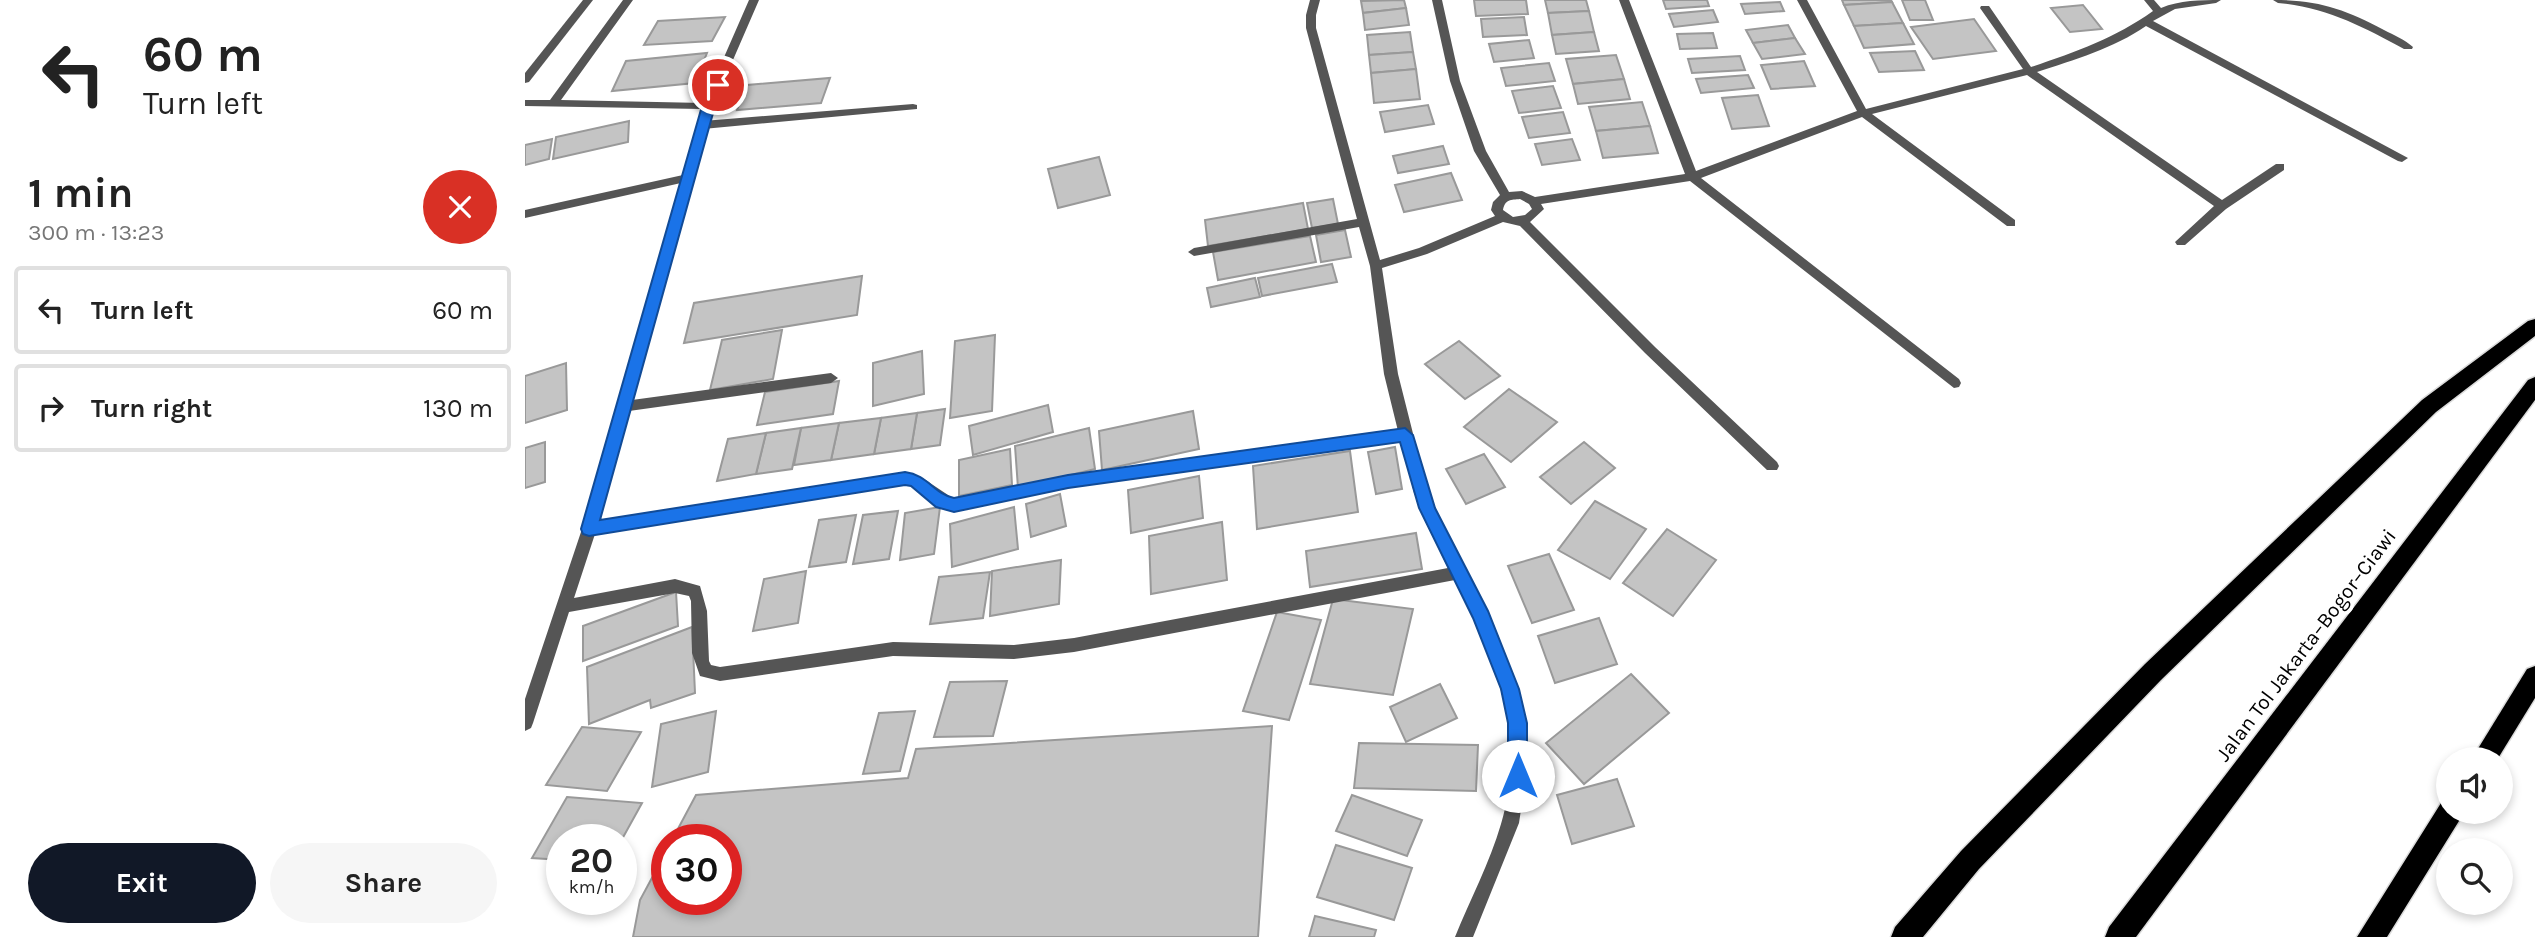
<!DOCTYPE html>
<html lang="en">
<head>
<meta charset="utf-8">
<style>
	body { margin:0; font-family:Karla,sans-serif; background:#f6f6f6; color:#222; height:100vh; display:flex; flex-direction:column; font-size:26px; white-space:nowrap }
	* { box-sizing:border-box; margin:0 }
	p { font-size:23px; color:#767676 }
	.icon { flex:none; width:38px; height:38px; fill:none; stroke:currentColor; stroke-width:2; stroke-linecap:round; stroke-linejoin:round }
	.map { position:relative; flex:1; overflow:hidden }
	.side { display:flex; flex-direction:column; background:#fff; width:525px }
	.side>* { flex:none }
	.banner { background:#fff; color:#222; overflow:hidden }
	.buttons { position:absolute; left:1911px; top:747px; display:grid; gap:14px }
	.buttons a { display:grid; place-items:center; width:77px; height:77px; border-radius:50%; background:#fff; box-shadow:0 4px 10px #0003; font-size:35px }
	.speed { position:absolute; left:21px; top:824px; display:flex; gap:14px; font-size:35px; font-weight:700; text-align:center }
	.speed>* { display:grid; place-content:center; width:91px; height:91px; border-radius:50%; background:#fff; box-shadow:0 4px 10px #0003; line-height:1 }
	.speed small { font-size:18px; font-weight:400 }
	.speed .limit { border:10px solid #d22; background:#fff; color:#111 }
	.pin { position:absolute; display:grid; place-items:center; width:60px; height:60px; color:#fff; margin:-30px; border:4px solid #fff; border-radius:50%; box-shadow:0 2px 7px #0007 }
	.me { position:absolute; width:77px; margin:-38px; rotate:0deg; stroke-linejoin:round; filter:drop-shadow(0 0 5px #0008) }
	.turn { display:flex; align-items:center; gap:24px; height:147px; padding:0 28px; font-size:32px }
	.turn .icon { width:91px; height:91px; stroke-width:2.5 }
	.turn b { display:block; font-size:49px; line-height:60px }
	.round { display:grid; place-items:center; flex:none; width:74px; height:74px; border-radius:37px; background:#f6f6f6 }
	.headline { display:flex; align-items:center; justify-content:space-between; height:119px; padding:0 28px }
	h1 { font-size:42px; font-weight:700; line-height:52px }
	.primary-button { display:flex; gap:14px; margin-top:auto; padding:14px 28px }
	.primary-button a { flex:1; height:80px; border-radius:42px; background:#111827; color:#fff; font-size:28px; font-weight:700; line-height:80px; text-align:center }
	.primary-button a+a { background:#f6f6f6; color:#222 }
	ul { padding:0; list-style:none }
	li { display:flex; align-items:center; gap:21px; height:88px; margin:0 14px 10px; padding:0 14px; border:4px solid #e0e0e0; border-radius:7px }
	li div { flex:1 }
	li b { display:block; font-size:26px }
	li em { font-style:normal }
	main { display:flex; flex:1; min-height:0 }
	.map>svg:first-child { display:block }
</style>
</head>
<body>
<main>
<section class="side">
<div class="banner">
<div class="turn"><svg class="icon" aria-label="left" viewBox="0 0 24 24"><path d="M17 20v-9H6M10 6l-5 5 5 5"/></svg><div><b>60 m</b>Turn left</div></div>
</div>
<div class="headline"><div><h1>1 min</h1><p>300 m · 13:23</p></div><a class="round" style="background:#d93025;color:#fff"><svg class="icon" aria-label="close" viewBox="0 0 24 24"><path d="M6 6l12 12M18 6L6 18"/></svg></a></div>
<ul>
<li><svg class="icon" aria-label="left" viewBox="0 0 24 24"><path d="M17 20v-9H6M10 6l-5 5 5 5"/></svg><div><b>Turn left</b></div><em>60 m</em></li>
<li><svg class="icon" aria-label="right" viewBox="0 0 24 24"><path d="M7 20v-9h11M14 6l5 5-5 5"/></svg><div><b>Turn right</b></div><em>130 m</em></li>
</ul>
<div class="primary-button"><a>Exit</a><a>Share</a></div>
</section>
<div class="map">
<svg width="2010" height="937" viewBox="0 0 2010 937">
	<rect width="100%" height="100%" fill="#fff"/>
	<g fill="#c4c4c4" stroke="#999" stroke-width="2">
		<path d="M879 0 881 8 838 13 836 1Z"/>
		<path d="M949 0H1001L1003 14 951 16Z"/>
		<path d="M1020 0H1061L1064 11 1023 13Z"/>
		<path d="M1138 0H1182L1184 6 1141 9Z"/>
		<path d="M1317 0H1366L1367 2 1319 5Z"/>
		<path d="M1377 0H1400L1408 20H1385Z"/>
		<path d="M1255 2 1259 11 1220 14 1216 4Z"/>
		<path d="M1367 2 1378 23 1329 26 1319 5Z"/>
		<path d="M1558 5 1577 29 1545 32 1526 8Z"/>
		<path d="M881 8 884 25 840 30 838 13Z"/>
		<path d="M1188 10 1193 22 1149 27 1144 14Z"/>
		<path d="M1064 11 1069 32 1027 35 1023 13Z"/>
		<path d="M200 17 187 41 119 45 133 21Z"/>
		<path d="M999 17 1002 35 958 37 956 19Z"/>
		<path d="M1449 19 1471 51 1408 59 1386 27Z"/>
		<path d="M1378 23 1389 44 1339 48 1329 26Z"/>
		<path d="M1263 25 1270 38 1228 43 1221 30Z"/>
		<path d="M885 32 888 52 844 55 842 35Z"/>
		<path d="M1069 32 1074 51 1031 54 1027 35Z"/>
		<path d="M1188 33 1192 48 1155 49 1152 34Z"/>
		<path d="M1270 38 1280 54 1237 59 1228 43Z"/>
		<path d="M1004 40 1009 58 969 62 964 44Z"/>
		<path d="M1390 51 1399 70 1354 72 1345 53Z"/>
		<path d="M888 52 891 69 846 73 844 55Z"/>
		<path d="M182 53 170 83 87 91 101 61Z"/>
		<path d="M1091 55 1099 79 1048 84 1041 59Z"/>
		<path d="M1215 56 1220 70 1167 73 1163 59Z"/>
		<path d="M1279 61 1290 86 1246 89 1236 65Z"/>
		<path d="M1024 63 1030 81 981 86 976 68Z"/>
		<path d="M891 69 895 99 849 103 846 73Z"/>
		<path d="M1223 75 1229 88 1176 93 1171 79Z"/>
		<path d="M305 78 296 103 212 110 222 85Z"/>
		<path d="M1099 79 1105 99 1053 104 1048 84Z"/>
		<path d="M1028 86 1036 108 994 113 987 91Z"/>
		<path d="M1233 95 1244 126 1207 129 1197 98Z"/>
		<path d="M1117 102 1125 126 1071 131 1064 107Z"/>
		<path d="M903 105 909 124 860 132 855 112Z"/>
		<path d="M1038 112 1045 133 1004 138 997 117Z"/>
		<path d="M104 121 103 142 28 159 31 137Z"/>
		<path d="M1125 126 1133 153 1078 158 1071 131Z"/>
		<path d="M27 139 24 159 0 165V145Z"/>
		<path d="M1047 139 1055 160 1017 165 1010 144Z"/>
		<path d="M918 146 924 164 873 173 868 156Z"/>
		<path d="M574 157 585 195 533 208 523 169Z"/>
		<path d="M926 173 937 200 879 212 870 185Z"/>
		<path d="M808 199 813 224 787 228 782 203Z"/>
		<path d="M778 203 783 229 683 246 680 220Z"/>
		<path d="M820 230 826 257 796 262 791 235Z"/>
		<path d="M785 236 791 262 693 280 688 252Z"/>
		<path d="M807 264 812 282 737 296 733 278Z"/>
		<path d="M337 276 332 315 159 343 169 303Z"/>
		<path d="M730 278 735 297 686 307 682 288Z"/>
		<path d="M257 330 248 379 185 390 197 340Z"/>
		<path d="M470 335 467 411 425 418 430 341Z"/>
		<path d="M934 341 975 376 940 399 900 364Z"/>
		<path d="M397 351 399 394 348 406V363Z"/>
		<path d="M41 363 42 410 0 423V376Z"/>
		<path d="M314 381 308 414 232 425 240 392Z"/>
		<path d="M984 389 1032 422 986 462 939 427Z"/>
		<path d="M523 405 528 432 448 455 444 426Z"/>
		<path d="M420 409 415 445 386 449 392 413Z"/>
		<path d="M668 411 674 449 577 470 574 431Z"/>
		<path d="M392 413 386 449 349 454 356 418Z"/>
		<path d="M356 418 349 454 306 460 314 423Z"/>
		<path d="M314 423 306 460 269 465 276 428Z"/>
		<path d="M276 428 267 469 231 474 241 433Z"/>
		<path d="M564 428 570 469 493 488 490 446Z"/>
		<path d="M241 433 231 474 192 481 203 439Z"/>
		<path d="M20 442V482L0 488V448Z"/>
		<path d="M1059 442 1090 468 1046 504 1015 477Z"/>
		<path d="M870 447 877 489 851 494 843 452Z"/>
		<path d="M485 449 487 485 434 496V460Z"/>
		<path d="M825 451 833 512 732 529 728 466Z"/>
		<path d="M959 454 980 487 941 504 921 469Z"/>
		<path d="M674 476 678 518 606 533 603 490Z"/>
		<path d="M535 494 541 526 506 537 501 504Z"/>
		<path d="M1070 501 1121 529 1085 579 1033 550Z"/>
		<path d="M415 507 409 554 375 560 380 513Z"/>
		<path d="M489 507 493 549 427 567 425 524Z"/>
		<path d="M373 511 364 559 328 564 338 515Z"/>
		<path d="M331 515 321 562 284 567 294 520Z"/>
		<path d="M697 522 702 580 626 594 624 536Z"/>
		<path d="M1142 529 1191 560 1148 616 1098 583Z"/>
		<path d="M891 533 897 569 785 587 781 551Z"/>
		<path d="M1024 554 1049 610 1007 623 983 566Z"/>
		<path d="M536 560 534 604 465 616 467 571Z"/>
		<path d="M281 571 273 623 228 631 239 579Z"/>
		<path d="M465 572 458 618 405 624 414 577Z"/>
		<path d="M151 592 153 626 58 661V626Z"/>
		<path d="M808 599 888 609 868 695 785 684Z"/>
		<path d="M752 612 796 620 764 720 718 711Z"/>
		<path d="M1074 618 1092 664 1030 683 1013 636Z"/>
		<path d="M167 627 170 693 126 708 125 700 64 724 62 667Z"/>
		<path d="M1106 674 1144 713 1059 784 1021 743Z"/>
		<path d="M482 681 468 736 409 737 425 682Z"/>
		<path d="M915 684 932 718 881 742 865 707Z"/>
		<path d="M191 711 183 772 127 787 136 724Z"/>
		<path d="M390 711 375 771 338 774 354 713Z"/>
		<path d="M747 726 733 937H108L115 900 142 850V900H201V840H147L171 795 383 778 391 749Z"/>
		<path d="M57 727 116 732 82 791 21 785Z"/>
		<path d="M834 743 953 745 951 791 829 788Z"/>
		<path d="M1092 779 1109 826 1047 844 1032 795Z"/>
		<path d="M827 795 897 820 882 856 811 831Z"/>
		<path d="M42 797 117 803 96 841 37 840V860L7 858Z"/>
		<path d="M811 845 887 868 869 920 792 897Z"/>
		<path d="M790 916 851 930 849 937H784Z"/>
	</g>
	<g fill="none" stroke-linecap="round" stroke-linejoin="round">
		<g stroke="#dbdbdb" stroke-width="3">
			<g id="motorway">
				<path d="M2010 319V336L1911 412 1636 680 1454 869 1398 937H1366L1370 927 1436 851 1620 664 1897 400 2003 321Z"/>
				<path d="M2010 377V400L1611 937H1580L1584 927 2003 380Z"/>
				<path d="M2010 666V698L1972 760H1946L2002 669Z"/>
				<path d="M1923 800V812H1938L1934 821 1862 937H1832L1916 803Z"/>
			</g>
		</g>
		<path fill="#555" fill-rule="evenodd" d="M388 104 392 105V109L178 129 173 125 178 121Z"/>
		<g fill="#555" fill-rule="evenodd">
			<path d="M58 0H68L4 82 0 83V73Z"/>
			<path d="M98 0H108L36 100 179 103 224 0H234L188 106 169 175 171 177 168 180 107 400 306 373 313 378 306 383 104 411 73 521 380 472 399 479 429 499 543 476 873 431 859 374 845 266 834 227 669 256 663 252 669 248 832 219 781 28V15L785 0H795L791 15V28L855 260 894 248 970 216 966 210 968 202 975 195 949 151 925 81 907 0H917L935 81 961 151 984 192 997 191 1010 197 1160 174 1094 0H1104L1171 171 1332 111 1272 0H1282L1341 109 1498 69 1455 8 1456 6H1464L1506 67C1551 52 1590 38 1628 11L1619 0H1629L1636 8C1655 0 1675 0 1696 0L1691 3 1650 9 1628 21 1883 158 1877 162 1873 161 1621 26C1589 48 1549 60 1512 72L1697 200 1751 164H1759V170L1701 209 1660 245H1652L1650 242 1689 206 1502 75 1347 114 1490 220V226H1482L1337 117 1176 178 1434 379 1436 383 1434 387 1429 388 1165 181 1016 204 1019 209 1005 222 1130 347 1252 462 1254 466 1252 470H1242L1120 353 995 226 978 222 902 254 857 268 873 374 903 493 915 522 964 616 993 689 1001 723V776L994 823 948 937H930C945 900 965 862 976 824 1003 734 969 658 930 580L549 652 489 659 368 656 195 681 175 676 167 653 166 601 164 596 150 593 44 612 8 723 6 728 0 731V699L57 529 156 183 0 218V210L158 175 177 109 0 106V100H25ZM995 199 1004 204 1007 209 1000 215 988 217 978 210C980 199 986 200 995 199ZM876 441 889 493 901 523 923 568 549 638 489 645 368 642 195 667 186 665 184 661 182 611 175 586 150 579 49 598 70 534 380 484 389 487 410 503 429 511 543 488Z"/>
			<path d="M1748 0C1794 0 1819 9 1859 30 1869 35 1880 40 1888 47L1887 49H1879C1838 27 1801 7 1753 3Z"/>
		</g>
		<use href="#motorway" fill="#000" fill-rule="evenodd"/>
	</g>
	<path fill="#1a73e8" stroke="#114b97" stroke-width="2" d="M193 81 199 85 190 106 75 520 380 472C403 475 409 494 429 498L543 475 880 428 888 435 910 508 963 611 994 689 1002 723V776L999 783 993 786 986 783 983 776V723L976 689 948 618 894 508 875 442 543 488 429 512 411 507 386 486 380 485 64 536 58 534 56 529 177 106 187 85Z"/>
	<g text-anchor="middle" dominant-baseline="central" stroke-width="7" stroke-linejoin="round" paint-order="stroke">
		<g font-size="21" fill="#000" stroke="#fff">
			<text transform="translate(1781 645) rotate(-53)">Jalan Tol Jakarta–Bogor–Ciawi</text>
		</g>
	</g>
</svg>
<div class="buttons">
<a><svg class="icon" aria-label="sound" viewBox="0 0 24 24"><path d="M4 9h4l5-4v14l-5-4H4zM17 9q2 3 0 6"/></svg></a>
<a><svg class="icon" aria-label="search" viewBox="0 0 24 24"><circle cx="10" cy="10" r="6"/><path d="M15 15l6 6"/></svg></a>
</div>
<div class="speed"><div>20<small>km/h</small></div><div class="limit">30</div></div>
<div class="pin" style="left:193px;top:85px;background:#d93025"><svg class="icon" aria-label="arrive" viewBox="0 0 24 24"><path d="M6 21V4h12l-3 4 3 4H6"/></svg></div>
<svg class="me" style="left:993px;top:776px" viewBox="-20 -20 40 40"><circle r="19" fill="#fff"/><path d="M0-13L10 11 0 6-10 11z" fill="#1a73e8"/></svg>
</div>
</main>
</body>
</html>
